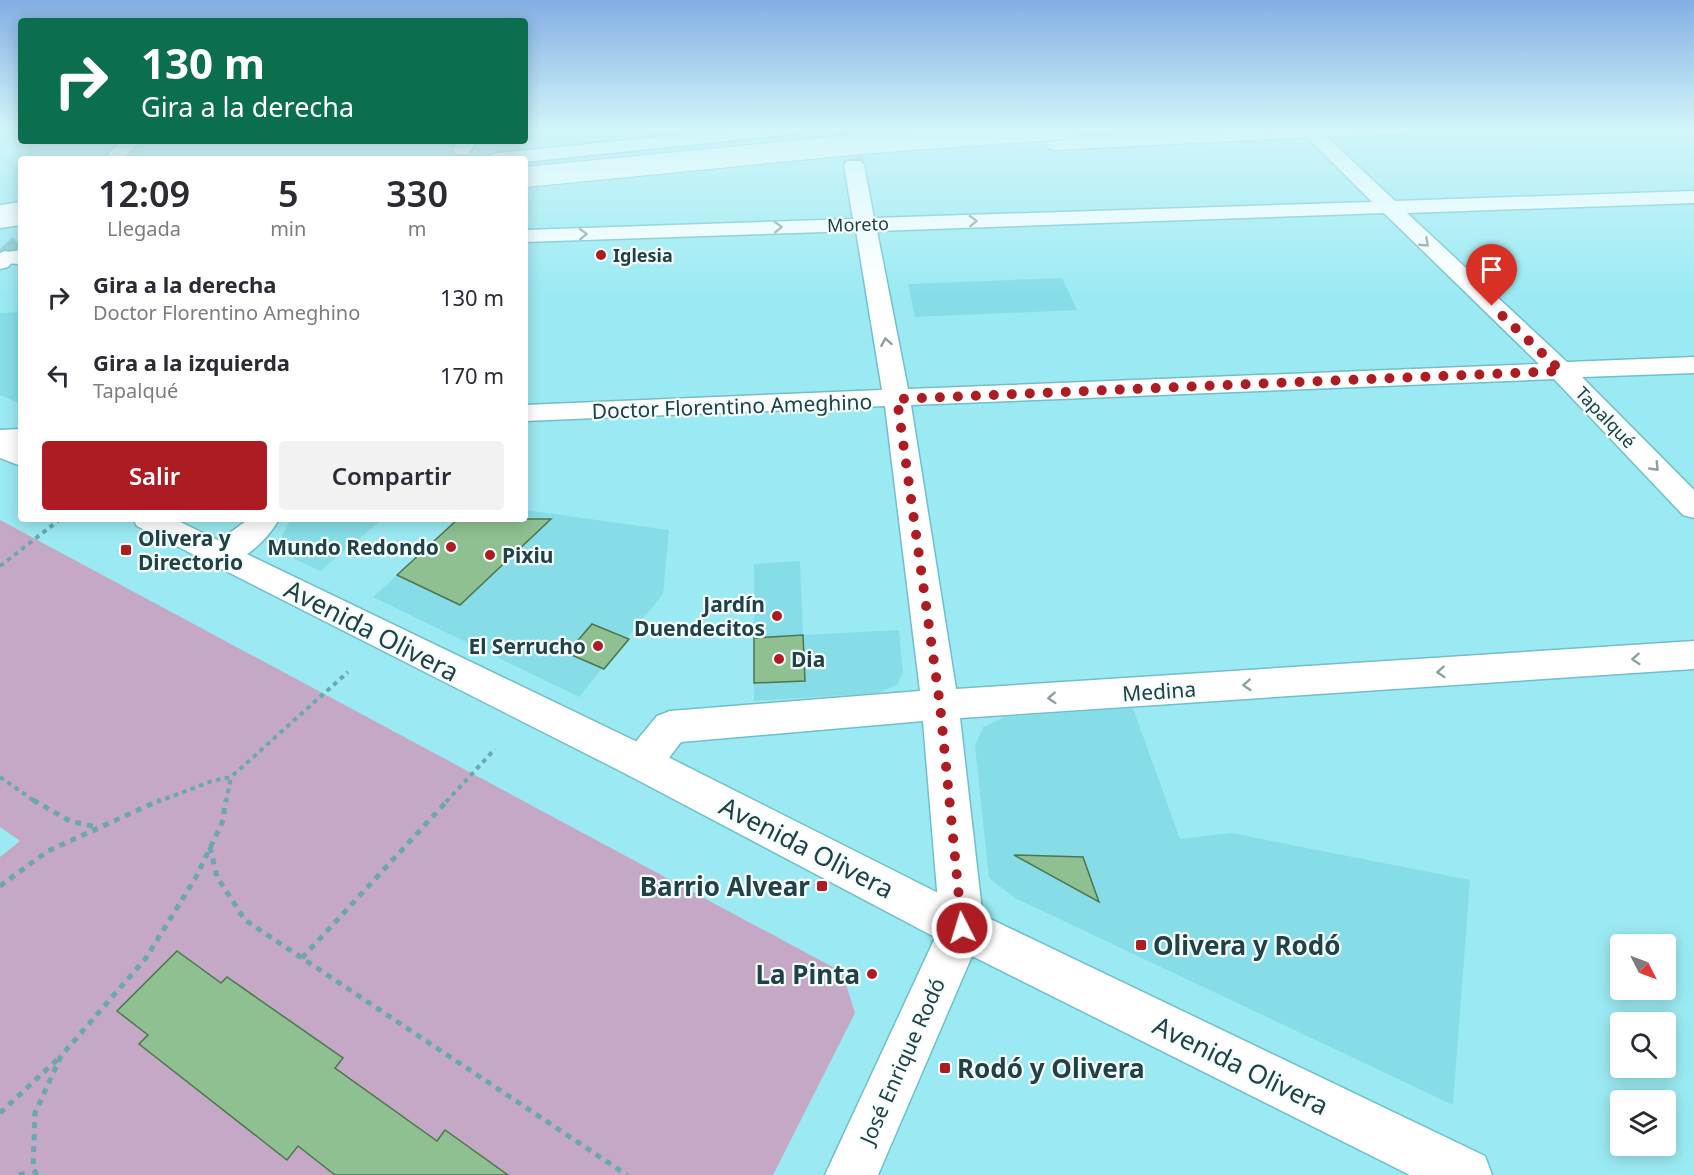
<!DOCTYPE html>
<html lang="es">
<head>
<meta charset="utf-8">
<style>
	body { margin:0; font-family:"Noto Sans",sans-serif; background:#f2f2f3; color:#2b2b33; height:100vh; display:flex; flex-direction:column; font-size:22px; white-space:nowrap }
	* { box-sizing:border-box; margin:0 }
	p { font-size:20px; color:#7c7c81 }
	.icon { flex:none; width:33px; height:33px; fill:none; stroke:currentColor; stroke-width:2; stroke-linecap:round; stroke-linejoin:round }
	.map { position:relative; flex:1; overflow:hidden }
	.panel { position:absolute; left:18px; top:156px; width:510px; height:366px; display:flex; flex-direction:column; background:#fff; border-radius:6px; box-shadow:0 3px 15px #0003 }
	.panel>* { flex:none }
	.hud { position:absolute; left:18px; top:18px; width:510px; height:126px; border-radius:6px; box-shadow:0 3px 15px #0003; background:#0b6e4f; color:#fff; overflow:hidden }
	.needle { width:39px; rotate:132deg }
	.tools { position:absolute; left:1610px; top:934px; display:grid; gap:12px }
	.tools a { display:grid; place-items:center; width:66px; height:66px; border-radius:6px; background:#fff; box-shadow:0 3px 15px #0003; font-size:30px }
	.pin { position:absolute; display:grid; place-items:center; width:51px; height:51px; color:#fff; margin:-62px -26px; border-radius:50% 50% 50% 0; rotate:-45deg; box-shadow:0 0 6px #0007 }
	.pin .icon { rotate:45deg }
	.me { position:absolute; width:66px; margin:-33px; rotate:355deg; stroke-linejoin:round; filter:drop-shadow(0 0 4px #0008) }
	.turn { display:flex; align-items:center; gap:21px; height:126px; padding:0 24px; font-size:27px }
	.turn .icon { width:78px; height:78px; stroke-width:2.5 }
	.turn b { display:block; font-size:42px; line-height:51px }
	.eta { display:flex; justify-content:space-evenly; align-items:center; height:102px; text-align:center }
	.eta b { font-size:36px; font-weight:600; line-height:42px }
	.button { display:flex; gap:12px; margin-top:auto; padding:12px 24px }
	.button a { flex:1; height:69px; border-radius:6px; background:#ae1c23; color:#fff; font-size:24px; font-weight:600; line-height:69px; text-align:center }
	.button a+a { background:#f2f2f3; color:#2b2b33 }
	ul { padding:0; list-style:none }
	li { display:flex; align-items:center; gap:18px; height:78px; padding:0 24px }
	li div { flex:1 }
	li b { display:block; font-size:22px }
	li em { font-style:normal }
	.map>svg:first-child { display:block }
</style>
</head>
<body>
<div class="map">
<svg width="1694" height="1175" viewBox="0 0 1694 1175">
	<rect width="100%" height="100%" fill="#9beaf3"/>
	<g fill="#86dde8">
		<path d="M1062 278 1077 310 915 317 908 284Z"/>
		<path d="M21 312V404L0 395V313Z"/>
		<path d="M525 510 669 530 663 594 579 697 373 597 458 519H525Z"/>
		<path d="M291 519H383L320 571 293 558 282 549V536Z"/>
		<path d="M800 561 803 635 899 630 903 672 897 685 878 693 754 701V564Z"/>
		<path d="M1133 708 1180 839 1231 833 1470 880 1453 1105 1015 898 989 878 975 746 983 727 1005 717Z"/>
	</g>
	<path fill="#c5a8c5" d="M0 520 842 972 855 1013 773 1175H508L445 1130 437 1141 335 1068 342 1058 227 977 221 983 177 951 117 1010 148 1035 139 1044 298 1146 335 1175H0V857L20 841 0 827Z"/>
	<g fill="#8fc091" stroke="#4c764e" stroke-width="1.5">
		<path d="M458 519H551L460 605 397 575Z"/>
		<path d="M592 624 629 639 604 669 567 653Z"/>
		<path d="M803 635 805 681 754 683V638Z"/>
		<path d="M1014 855 1083 857 1099 902Z"/>
		<path d="M177 951 221 983 227 977 343 1058 335 1068 437 1141 445 1130 508 1175H335L298 1146 287 1160 139 1044 148 1035 117 1011Z"/>
	</g>
	<g fill="none" stroke-linecap="round" stroke-linejoin="round">
		<path stroke="#82c8d0" stroke-width="20" stroke-dasharray="20 10" stroke-linecap="butt" d="M847 129 854 165"/>
		<path stroke="#82c8d0" stroke-width="20" stroke-dasharray="20 10" stroke-linecap="butt" d="M5 258 21 243"/>
		<g stroke="#71bfc8" stroke-width="3">
			<g id="minor">
				<path d="M1299 129H1407L1404 133 1398 134 1327 137 1395 201 1694 191V203L1407 213 1567 362 1694 357V373L1582 377 1694 490V518L1683 515 1554 379 911 405 956 689 1694 641V669L960 718 984 928 878 1175H825L940 927 923 721 681 742 656 775 642 780 628 775 623 763 628 751 657 716 670 711 920 691 885 406 525 421V405L882 390 856 231 525 242V230L853 219 844 165 847 161H861L864 165 874 218 1372 202ZM1384 213 1539 364 908 389 877 231Z"/>
				<path d="M458 141H476L469 154H455L453 150Z"/>
				<path d="M21 202V214L0 217V205Z"/>
				<path d="M21 250V264L0 263V253Z"/>
				<path d="M21 429V447L0 448V430Z"/>
				<path d="M249 519H279C267 541 236 571 210 563L205 555 210 547Z"/>
			</g>
		</g>
		<g stroke="#71bfc8" stroke-width="3">
			<g id="major">
				<path d="M121 141H141L123 159H103Z"/>
				<path d="M5 251 13 253 16 258 8 267 0 269V253Z"/>
				<path d="M0 438 21 446V466L0 458Z"/>
				<path d="M133 519H174L656 751 978 913 1485 1156 1492 1175H1410L946 943 628 775 137 526Z"/>
			</g>
		</g>
		<g stroke="#71bfc8" stroke-width="3">
			<g id="highway">
				<path d="M737 129H802L799 133 793 134 525 162V159H488L490 155 497 153Z"/>
				<path d="M1254 129H1318L1320 132 1317 136 1311 137 1055 150 1049 148 1046 144 1049 140 1055 138Z"/>
				<path d="M21 213V225L0 228V216Z"/>
			</g>
		</g>
		<g stroke="#6aa7ae" stroke-width="4" stroke-dasharray="4.5 4.5" stroke-linecap="butt">
			<path d="M0 566 58 521"/>
			<path d="M0 777 36 802"/>
			<path d="M157 802 212 781 231 777 348 672"/>
			<path d="M226 802 231 777"/>
			<path d="M446 802 495 749"/>
		</g>
		<g stroke="#6aa7ae" stroke-width="5" stroke-dasharray="6 6" stroke-linecap="butt">
			<path d="M33 800 70 821 96 827"/>
			<path d="M210 847 217 877 245 920 627 1175"/>
			<path d="M0 886 48 851 160 800"/>
			<path d="M302 958 448 800"/>
			<path d="M0 1113 58 1059"/>
			<path d="M19 1175 28 1173 30 1175"/>
			<path d="M37 1175 33 1169 35 1113 61 1056 146 958 196 877 222 823 226 800"/>
		</g>
		<use href="#minor" fill="#fff" fill-rule="evenodd"/>
		<use href="#major" fill="#fff" fill-rule="evenodd"/>
		<use href="#highway" fill="#fff" fill-rule="evenodd"/>
		<g stroke="#71bfc8" stroke-width="22" stroke-linecap="butt">
			<path id="highway-bridge" d="M525 177 872 143 1068 129"/>
		</g>
		<use href="#highway-bridge" stroke="#fff" stroke-width="20"/>
	</g>
	<defs><path id="oneway-chevron" d="M-2-3.5L2.5 0L-2 3.5" fill="none" stroke-width="1.6" stroke-linecap="round" stroke-linejoin="round" transform="scale(1.5)"/></defs>
	<g stroke="#90a0a2">
		<use href="#oneway-chevron" transform="translate(973 221) rotate(-2)"/>
		<use href="#oneway-chevron" transform="translate(778 227) rotate(-2)"/>
		<use href="#oneway-chevron" transform="translate(583 234) rotate(-2)"/>
		<use href="#oneway-chevron" transform="translate(1425 243) rotate(43)"/>
		<use href="#oneway-chevron" transform="translate(886 342) rotate(-100)"/>
		<use href="#oneway-chevron" transform="translate(1655 467) rotate(46)"/>
		<use href="#oneway-chevron" transform="translate(1636 659) rotate(176)"/>
		<use href="#oneway-chevron" transform="translate(1441 672) rotate(176)"/>
		<use href="#oneway-chevron" transform="translate(1247 685) rotate(176)"/>
		<use href="#oneway-chevron" transform="translate(1052 698) rotate(176)"/>
	</g>
	<linearGradient id="sky" x2="0" y2="1"><stop stop-color="#83aee3"/><stop offset="0.44" stop-color="#d2f6fa"/><stop offset="1" stop-color="#d2f6fa" stop-opacity="0"/></linearGradient>
	<rect width="1694" height="294" fill="url(#sky)"/>
	<g fill="none" stroke-linecap="round" stroke-linejoin="round">
		<path stroke="#ae1c23" stroke-width="10" stroke-dasharray="0 18" d="M962 928 940 705 897 399 1561 371 1492 306"/>
	</g>
	<g fill="#ae1c23" stroke="#f5fdfe" stroke-width="2">
		<circle cx="601" cy="255" r="6"/>
		<circle cx="451" cy="547" r="6"/>
		<rect x="120" y="544" width="12" height="12" rx="3"/>
		<circle cx="490" cy="555" r="6"/>
		<circle cx="777" cy="616" r="6"/>
		<circle cx="598" cy="646" r="6"/>
		<circle cx="779" cy="659" r="6"/>
		<rect x="816" y="880" width="12" height="12" rx="3"/>
		<rect x="1135" y="939" width="12" height="12" rx="3"/>
		<circle cx="872" cy="974" r="6"/>
		<rect x="939" y="1062" width="12" height="12" rx="3"/>
	</g>
	<g text-anchor="middle" dominant-baseline="central" stroke-width="4.5" stroke-linejoin="round" paint-order="stroke">
		<g font-size="18" fill="#204145" stroke="#f5fdfe">
			<text transform="translate(858 224) rotate(-2)">Moreto</text>
			<text transform="translate(1606 417) rotate(46)">Tapalqué</text>
		</g>
		<g font-size="18" font-weight="bold" fill="#204145" stroke="#f5fdfe" text-anchor="start">
			<text x="613" y="255">Iglesia</text>
		</g>
		<g font-size="21" fill="#204145" stroke="#f5fdfe">
			<text transform="translate(732 406) rotate(-2)">Doctor Florentino Ameghino</text>
			<text transform="translate(1159 691) rotate(-4)">Medina</text>
			<text transform="translate(902 1061) rotate(-66)">José Enrique Rodó</text>
		</g>
		<g font-size="21" font-weight="bold" fill="#204145" stroke="#f5fdfe" text-anchor="start">
			<text x="138" y="538">Olivera y<tspan x="138" dy="24">Directorio</tspan></text>
			<text x="439" y="547" text-anchor="end">Mundo Redondo</text>
			<text x="502" y="555">Pixiu</text>
			<text x="765" y="604" text-anchor="end">Jardín<tspan x="765" dy="24">Duendecitos</tspan></text>
			<text x="586" y="646" text-anchor="end">El Serrucho</text>
			<text x="791" y="659">Dia</text>
		</g>
		<g font-size="26" fill="#204145" stroke="#f5fdfe">
			<text transform="translate(372 630) rotate(27)">Avenida Olivera</text>
			<text transform="translate(807 847) rotate(27)">Avenida Olivera</text>
			<text transform="translate(1241 1065) rotate(26)">Avenida Olivera</text>
		</g>
		<g font-size="26" font-weight="bold" fill="#204145" stroke="#f5fdfe" text-anchor="end">
			<text x="810" y="886">Barrio Alvear</text>
			<text x="1153" y="945" text-anchor="start">Olivera y Rodó</text>
			<text x="860" y="974">La Pinta</text>
			<text x="957" y="1068" text-anchor="start">Rodó y Olivera</text>
		</g>
	</g>
</svg>
<div class="tools">
<a><svg class="needle" viewBox="-14 -14 28 28"><path d="M0-13l5 13h-10z" fill="#e53935"/><path d="M0 13l5-13h-10z" fill="#7c7c81"/></svg></a>
<a><svg class="icon" aria-label="search" viewBox="0 0 24 24"><circle cx="10" cy="10" r="6"/><path d="M15 15l6 6"/></svg></a>
<a><svg class="icon" aria-label="layers" viewBox="0 0 24 24"><path d="M12 4l9 5-9 5-9-5zM3 14l9 5 9-5"/></svg></a>
</div>
<div class="pin" style="left:1492px;top:306px;background:#d93025"><svg class="icon" aria-label="arrive" viewBox="0 0 24 24"><path d="M6 21V4h12l-3 4 3 4H6"/></svg></div>
<svg class="me" style="left:962px;top:928px" viewBox="-20 -20 40 40"><circle r="17" fill="#ae1c23" stroke="#fff" stroke-width="3"/><path d="M0-11L8 9 0 5-8 9z" fill="#fff"/></svg>
<div class="hud">
<div class="turn"><svg class="icon" aria-label="right" viewBox="0 0 24 24"><path d="M7 20v-9h11M14 6l5 5-5 5"/></svg><div><b>130 m</b>Gira a la derecha</div></div>
</div>
<section class="panel">
<div class="eta">
<div><b>12:09</b><p>Llegada</p></div>
<div><b>5</b><p>min</p></div>
<div><b>330</b><p>m</p></div>
</div>
<ul>
<li><svg class="icon" aria-label="right" viewBox="0 0 24 24"><path d="M7 20v-9h11M14 6l5 5-5 5"/></svg><div><b>Gira a la derecha</b><p>Doctor Florentino Ameghino</p></div><em>130 m</em></li>
<li><svg class="icon" aria-label="left" viewBox="0 0 24 24"><path d="M17 20v-9H6M10 6l-5 5 5 5"/></svg><div><b>Gira a la izquierda</b><p>Tapalqué</p></div><em>170 m</em></li>
</ul>
<div class="button"><a>Salir</a><a>Compartir</a></div>
</section>
</div>
</body>
</html>
